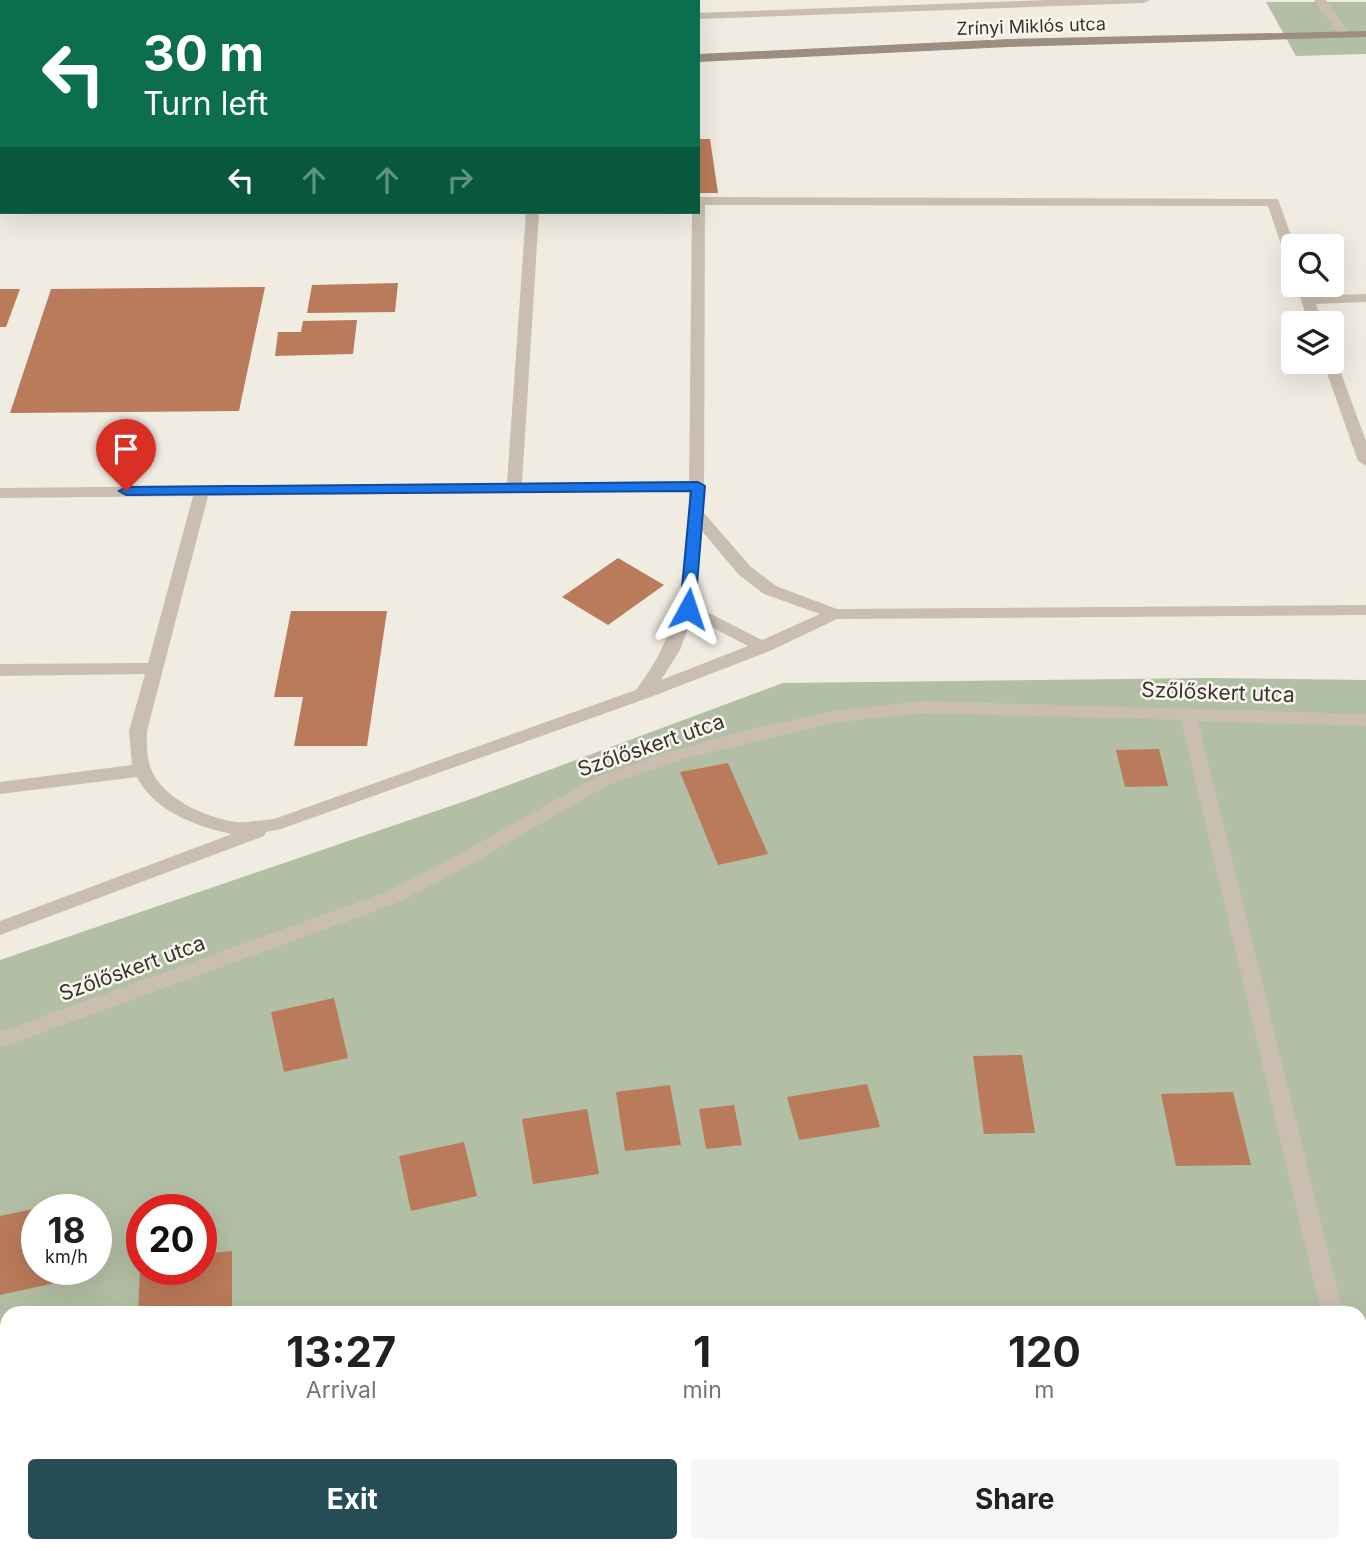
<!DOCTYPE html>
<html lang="en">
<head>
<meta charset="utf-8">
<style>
	body { margin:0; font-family:Inter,sans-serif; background:#f6f6f6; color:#202124; height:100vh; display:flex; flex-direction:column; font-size:26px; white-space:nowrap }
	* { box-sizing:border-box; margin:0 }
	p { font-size:23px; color:#757577 }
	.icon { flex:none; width:38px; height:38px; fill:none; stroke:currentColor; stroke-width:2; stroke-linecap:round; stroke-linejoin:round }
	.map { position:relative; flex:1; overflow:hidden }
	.side { position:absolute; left:0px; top:1306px; width:1367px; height:247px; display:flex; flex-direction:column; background:#fff; border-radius:21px 21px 0 0; box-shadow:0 7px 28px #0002 }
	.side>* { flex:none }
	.hud { position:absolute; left:0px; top:0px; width:700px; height:214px; box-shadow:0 7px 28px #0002; background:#0b6e4f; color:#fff; overflow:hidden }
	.controls { position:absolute; left:1281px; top:234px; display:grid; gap:14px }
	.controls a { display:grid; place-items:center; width:63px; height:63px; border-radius:7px; background:#fff; box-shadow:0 7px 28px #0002; font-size:35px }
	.speed { position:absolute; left:21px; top:1194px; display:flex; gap:14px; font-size:35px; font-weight:700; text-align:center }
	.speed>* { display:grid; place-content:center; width:91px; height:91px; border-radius:50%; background:#fff; box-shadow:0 7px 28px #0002; line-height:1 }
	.speed small { font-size:18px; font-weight:400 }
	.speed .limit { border:10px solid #d22; background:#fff; color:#111 }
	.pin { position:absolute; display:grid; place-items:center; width:60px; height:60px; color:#fff; margin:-72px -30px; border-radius:50% 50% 50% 0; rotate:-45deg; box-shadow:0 0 7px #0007 }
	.pin .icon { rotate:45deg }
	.me { position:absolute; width:77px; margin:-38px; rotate:5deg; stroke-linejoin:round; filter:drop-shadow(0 0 5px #0008) }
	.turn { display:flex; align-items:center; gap:24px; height:147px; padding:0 28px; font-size:32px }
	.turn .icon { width:91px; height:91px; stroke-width:2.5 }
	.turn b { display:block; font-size:49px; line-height:60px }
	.lanes { display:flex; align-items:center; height:66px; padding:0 28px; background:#0003; justify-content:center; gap:35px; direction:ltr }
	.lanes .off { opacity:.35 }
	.eta { display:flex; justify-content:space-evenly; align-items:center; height:119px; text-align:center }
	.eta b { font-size:42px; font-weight:700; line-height:49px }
	.button { display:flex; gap:14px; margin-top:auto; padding:14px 28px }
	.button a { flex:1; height:80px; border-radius:7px; background:#264d56; color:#fff; font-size:28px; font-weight:700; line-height:80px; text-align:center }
	.button a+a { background:#f6f6f6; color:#202124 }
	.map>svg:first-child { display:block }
</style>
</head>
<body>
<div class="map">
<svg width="1366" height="1551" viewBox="0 0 1366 1551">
	<rect width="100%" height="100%" fill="#f1ece2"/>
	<g fill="#b3bfa4" fill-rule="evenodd">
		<path d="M1266 2H1366V54L1296 56Z"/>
		<path d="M1211 678 1366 680V1551H0V960L471 799 783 683ZM37 1209H96V1269H37ZM142 1209H201V1269H142ZM7 1312H1360V1545H7Z"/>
	</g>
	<g fill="#b97b59">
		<path d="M698 139H710L718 193H698Z"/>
		<path d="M398 283 395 312 307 313 312 285Z"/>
		<path d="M265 287 239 411 10 413 51 289Z"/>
		<path d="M0 289H20L6 327H0Z"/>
		<path d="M357 320 353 354 275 356 278 332H301L303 321Z"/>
		<path d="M618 558 664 585 608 625 562 597Z"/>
		<path d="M291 611H387L367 746H294L303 697H274Z"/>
		<path d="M1159 749 1168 786 1125 787 1116 750Z"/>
		<path d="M728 763 768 854 718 865 680 772Z"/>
		<path d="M334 998 348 1058 284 1072 271 1012Z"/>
		<path d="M1022 1055 1035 1133 984 1134 973 1056Z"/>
		<path d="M867 1084 880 1127 799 1140 787 1097Z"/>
		<path d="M670 1085 681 1145 625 1151 616 1092Z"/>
		<path d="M1233 1092 1251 1165 1176 1166 1161 1094Z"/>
		<path d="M734 1105 742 1145 706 1149 699 1109Z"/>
		<path d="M587 1109 599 1174 533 1184 522 1119Z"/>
		<path d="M464 1142 477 1196 411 1211 399 1156Z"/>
		<path d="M67 1202 68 1209 37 1208V1269H72L73 1279 0 1295V1216Z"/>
		<path d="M232 1251V1312H138L140 1269H201V1254Z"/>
		<path d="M134 1545H204V1551H133Z"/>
	</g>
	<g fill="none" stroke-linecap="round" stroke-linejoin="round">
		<g fill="#c9beaf" fill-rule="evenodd">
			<rect x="375" y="0" width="12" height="2"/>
			<rect x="443" y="0" width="12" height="2"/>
			<path d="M1048 0H1150L1144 3 698 19V13Z"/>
			<path d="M1314 0H1326L1350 34 1348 36H1340Z"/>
			<path d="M698 197 1278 199 1295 247 1293 263 1286 259 1268 206 705 205 704 513 751 567 776 586 837 609 1366 605V615L837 619 770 651 648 698 281 829 266 832 264 836 0 935V921L232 834C197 827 154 811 137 777L0 794V782L132 765 129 731 145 674 0 676V664L148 663 193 496 0 498V488L507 483 526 212H539L522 483 689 481 692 212H698ZM689 491C688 567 684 627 636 690L274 819C261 820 248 823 236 822 206 818 162 798 151 769 146 757 147 743 147 731L208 496ZM702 531 739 575 764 594 820 614 762 640 695 606ZM692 617 748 646 661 680 680 650Z"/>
			<path d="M1296 285H1310L1313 296 1366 294V302L1316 304 1323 324H1309Z"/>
			<path d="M1332 358 1337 362 1366 441V466L1358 461 1323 362H1332Z"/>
		</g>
		<g fill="#c9beaf" fill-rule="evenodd">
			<path d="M922 701 1366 714V726L1198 721 1343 1312H1321L1181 720 922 713 833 723 683 759 608 785 461 870 397 903 0 1048V1032L383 893 449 860 596 777 672 751 747 730 833 711Z"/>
			<path d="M1360 1416 1366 1418V1462L1360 1460Z"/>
		</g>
		<g fill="#9c8e81" fill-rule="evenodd">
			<path d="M1366 31V37L1009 47 698 62V54L1009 39Z"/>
			<rect x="0" y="91" width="2" height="8"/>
		</g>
	</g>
	<path fill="#1a73e8" stroke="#114b97" stroke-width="2" d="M698 482 705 486 695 609 688 614 680 609 691 491 126 495 119 491 126 487Z"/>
	<g text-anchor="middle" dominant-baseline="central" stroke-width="5" stroke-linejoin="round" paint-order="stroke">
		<g font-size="18" fill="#39322c" stroke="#f9f6ef">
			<text transform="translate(1031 26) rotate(-2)">Zrínyi Miklós utca</text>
		</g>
		<g font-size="21" fill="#39322c" stroke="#f9f6ef">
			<text transform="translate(1218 692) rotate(2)">Szőlőskert utca</text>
			<text transform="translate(651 745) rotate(-19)">Szőlőskert utca</text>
			<text transform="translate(132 968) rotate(-20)">Szőlőskert utca</text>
		</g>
	</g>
</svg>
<div class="controls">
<a><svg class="icon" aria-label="search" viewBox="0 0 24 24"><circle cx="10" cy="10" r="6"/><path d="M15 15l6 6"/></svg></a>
<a><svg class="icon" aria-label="layers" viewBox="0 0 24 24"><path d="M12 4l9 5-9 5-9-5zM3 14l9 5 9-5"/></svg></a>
</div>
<div class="speed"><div>18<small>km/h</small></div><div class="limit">20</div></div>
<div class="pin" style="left:126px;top:491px;background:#d93025"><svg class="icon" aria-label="arrive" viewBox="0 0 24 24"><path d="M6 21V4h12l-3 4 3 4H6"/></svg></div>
<svg class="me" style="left:688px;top:609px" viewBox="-20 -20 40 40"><path d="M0-17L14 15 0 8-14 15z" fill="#1a73e8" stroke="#fff" stroke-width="4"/></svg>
<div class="hud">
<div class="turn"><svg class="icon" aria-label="left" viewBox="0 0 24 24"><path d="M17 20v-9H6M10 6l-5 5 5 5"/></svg><div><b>30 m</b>Turn left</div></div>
<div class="lanes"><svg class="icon" aria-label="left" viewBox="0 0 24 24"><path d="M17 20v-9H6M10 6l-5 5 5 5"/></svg><svg class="icon off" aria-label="ahead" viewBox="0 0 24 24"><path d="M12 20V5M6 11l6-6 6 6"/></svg><svg class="icon off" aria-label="ahead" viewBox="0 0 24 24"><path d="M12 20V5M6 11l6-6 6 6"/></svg><svg class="icon off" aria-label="right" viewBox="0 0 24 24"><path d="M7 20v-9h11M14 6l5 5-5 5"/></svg></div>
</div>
<section class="side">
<div class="eta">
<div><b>13:27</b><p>Arrival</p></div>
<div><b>1</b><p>min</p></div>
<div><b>120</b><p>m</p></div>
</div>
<div class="button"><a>Exit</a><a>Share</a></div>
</section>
</div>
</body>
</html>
